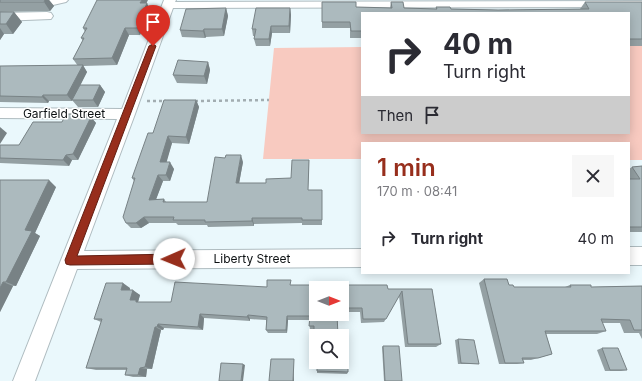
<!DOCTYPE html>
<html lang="en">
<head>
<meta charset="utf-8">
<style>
	body { margin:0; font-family:Inter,sans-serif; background:#f7f7f7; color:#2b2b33; height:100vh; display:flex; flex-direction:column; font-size:15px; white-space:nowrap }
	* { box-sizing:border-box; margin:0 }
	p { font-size:13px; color:#7c7c81 }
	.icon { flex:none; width:22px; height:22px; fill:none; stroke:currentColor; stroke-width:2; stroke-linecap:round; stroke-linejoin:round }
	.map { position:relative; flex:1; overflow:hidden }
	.sheet { position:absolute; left:361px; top:142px; width:269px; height:132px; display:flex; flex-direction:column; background:#fff; border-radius:0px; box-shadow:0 2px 10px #0003 }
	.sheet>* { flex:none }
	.hud { position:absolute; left:361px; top:12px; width:269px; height:122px; border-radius:0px; box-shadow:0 2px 10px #0003; background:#fff; color:#2b2b33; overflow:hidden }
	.needle { width:26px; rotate:90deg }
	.controls { position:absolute; left:309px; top:281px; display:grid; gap:8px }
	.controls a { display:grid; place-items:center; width:40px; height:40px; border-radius:0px; background:#fff; box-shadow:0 2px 10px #0003; font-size:20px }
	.pin { position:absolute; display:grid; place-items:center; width:34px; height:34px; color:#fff; margin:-41px -17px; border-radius:50% 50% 50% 0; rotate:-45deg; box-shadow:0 0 4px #0007 }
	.pin .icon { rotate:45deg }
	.me { position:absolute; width:44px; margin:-22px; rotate:269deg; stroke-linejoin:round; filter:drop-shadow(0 0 3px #0008) }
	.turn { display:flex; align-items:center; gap:14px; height:84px; padding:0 16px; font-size:18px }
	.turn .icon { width:52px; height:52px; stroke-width:2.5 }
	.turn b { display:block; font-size:28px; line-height:34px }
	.then { display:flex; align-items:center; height:38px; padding:0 16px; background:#0003; gap:8px; font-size:15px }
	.round { display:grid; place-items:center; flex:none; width:42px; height:42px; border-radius:0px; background:#f7f7f7 }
	.summary { display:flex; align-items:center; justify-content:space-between; height:68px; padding:0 16px }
	h1 { font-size:24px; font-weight:600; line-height:30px; color:#972e1c }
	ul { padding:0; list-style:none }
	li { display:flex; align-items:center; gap:12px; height:56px; padding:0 16px }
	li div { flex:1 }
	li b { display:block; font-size:15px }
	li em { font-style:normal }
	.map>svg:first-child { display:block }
</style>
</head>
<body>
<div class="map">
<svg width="642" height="381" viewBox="0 0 642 381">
	<rect width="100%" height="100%" fill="#eaf8fc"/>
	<path fill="#f8cac0" d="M629 46H642V160H629V143H362V159H263L274 48 362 47V133H629Z"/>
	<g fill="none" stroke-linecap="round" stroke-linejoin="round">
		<g stroke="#afbcc0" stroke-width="2">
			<g id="minor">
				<path d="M0 0H68L66 2 53 5 0 6Z"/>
				<path d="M164 0H176L175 2 642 1V7L173 8 135 114 84 251 362 249V267L77 269 35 381H13L117 119 0 118V108L122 109Z"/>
				<path d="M47 12 51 13 53 16 51 19 0 21V13Z"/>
				<rect x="629" y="247" width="13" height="18"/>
			</g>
		</g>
		<g stroke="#a2adb1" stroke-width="2.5" stroke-dasharray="3 3" stroke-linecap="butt">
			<path d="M147 101H166"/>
			<path d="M195 101 269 100"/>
		</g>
		<use href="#minor" fill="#fff" fill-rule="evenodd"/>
	</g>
	<g fill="#94a0a3">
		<path d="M0 0H49L54 6 50 11 0 12Z"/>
		<path d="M322 2 356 7 390 8 391 2 404 8 436 9V7L451 9 498 10 580 9 585 2H642V46H629V13H362V38H350V28H322Z"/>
		<path d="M146 3 150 10 140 35H129L117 65 83 66 87 72 80 85H100L105 92 98 107H78L72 100V101H49L48 103 0 102V66H78L73 59 83 41 81 38 85 32 83 28Z"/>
		<path d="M226 8 228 16 224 36 206 37 205 38 182 37 180 30Z"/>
		<path d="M290 8 291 15 290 33H272L270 46H256L254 39 255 36H253L252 29Z"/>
		<path d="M0 12H14L22 22 13 34H4L0 40Z"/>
		<path d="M208 62 210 70 207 84 177 83 173 75Z"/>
		<path d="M196 100 199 107 189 144 172 143 166 162 174 169 170 181H163L156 199H164L166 202H207L243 162 239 183H266L291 178 309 160 308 190H322V225H302V223L254 224V226L208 227 207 225H178L176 223H149L141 228H131L126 223 134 181 132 178 153 133Z"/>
		<path d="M91 117 96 123 78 160H72L69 166 0 163V145H19L62 122Z"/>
		<path d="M642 166V232H629V169L632 167Z"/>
		<path d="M0 180 56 187 35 233 40 236 16 286H13L0 312Z"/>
		<path d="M484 279 509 285 514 287H565L570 285 591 287 642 286V339L639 333H624L620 323H602L606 331 597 334H546L552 354 531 360H523L524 363 517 364H499L479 283Z"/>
		<path d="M292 285 388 289H432L441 344 436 347H405L399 296 384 322 361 323 360 312H342V288H316L337 314 318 335H315L314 329H310L309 320H288L287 333H268L266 330V320L250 319V321L204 318 203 330 164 328 163 330H161L152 369H147L146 377H133L125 375 126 370H96L86 368 101 322 94 319 130 288V290L140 295 138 302H171L267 287Z"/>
		<path d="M458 339 479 364H458L455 340Z"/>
		<path d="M383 346 402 381H384L382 347Z"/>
		<path d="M602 348 627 370 621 371H605L597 350Z"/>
		<path d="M317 362 348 372 347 374 317 373Z"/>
	</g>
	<g fill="#788285">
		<path d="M45 0H49L54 6 50 11 44 2Z"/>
		<path d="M142 0H148L143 10 140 3Z"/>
		<path d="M147 3 150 10 140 35 137 28Z"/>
		<path d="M226 8 228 16 224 36 222 29Z"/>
		<path d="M290 8 291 15 290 33 289 26Z"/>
		<path d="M14 12 22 22 13 34 6 24Z"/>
		<path d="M271 26 272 33 270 46 269 39Z"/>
		<path d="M0 28 4 34 0 40Z"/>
		<path d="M125 28 129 35 117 65 112 58Z"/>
		<path d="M204 29 206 37 205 38 203 31Z"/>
		<path d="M208 62 210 70 207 84 204 76Z"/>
		<path d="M83 65 87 72 73 100H72V101L67 95Z"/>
		<path d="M100 85 105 92 98 107 93 100Z"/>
		<path d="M43 95 49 101 48 103 42 97Z"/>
		<path d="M196 100 199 107 189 144 186 137Z"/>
		<path d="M88 114 96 123 78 160 73 154Z"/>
		<path d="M0 127 7 133 0 144Z"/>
		<path d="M168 136 172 143 165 168 160 162Z"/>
		<path d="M66 155 72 160 69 166 63 160Z"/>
		<path d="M241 155 243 162 238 189 236 183Z"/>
		<path d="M170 162 174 169 170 181 166 175Z"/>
		<path d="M158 175 163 181 154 205 149 200Z"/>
		<path d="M49 180 56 187 35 233 40 236 16 286 6 282 25 230Z"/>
		<path d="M144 217 149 223 141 228 136 223Z"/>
		<path d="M252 218 254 224V226L252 221Z"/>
		<path d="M3 282 13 286 0 312V288Z"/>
		<path d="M123 283 130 288 129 294 121 290Z"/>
		<path d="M133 290 140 295 138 302 143 305 130 300Z"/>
		<path d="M200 314 204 318 203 330 198 327Z"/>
		<path d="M248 315 250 319V321L247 317Z"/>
		<path d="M287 316 288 320 287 333 286 330Z"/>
		<path d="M158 324 164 328 163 330 157 327Z"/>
		<path d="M155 327 161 330 152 369 145 367Z"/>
		<path d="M294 359V381H293Z"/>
		<path d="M243 364 245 365 243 381H241Z"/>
		<path d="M140 368 147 369 146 377 138 375Z"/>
	</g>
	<g fill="#acbabe" stroke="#788285">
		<path d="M0 0H45L44 2H0Z"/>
		<path d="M97 0H142L140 3H147L137 28H125L112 58 73 59 84 38H81L87 28H83Z"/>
		<path d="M322 2H356V7L392 8 391 2H403L404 8 437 9 436 7H450L451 9 498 10 587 9H589L585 2H642V39H629V13H362V31H351L350 22H322Z"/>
		<path d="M226 8 222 29H204L203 31 180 30 186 9Z"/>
		<path d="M256 8H290L289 26H271L269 39H254L256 29H252Z"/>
		<path d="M0 12H14L6 24H0Z"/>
		<path d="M178 60 208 62 204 76 173 75Z"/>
		<path d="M83 65 67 95H43L42 97 0 96V66Z"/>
		<path d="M80 85H100L93 100H72Z"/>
		<path d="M164 100H196L186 137 168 136 160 162H170L166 175H158L149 200 164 199 163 202H207L215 157 225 158 226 155H241L236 183H266V179L291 178 292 160H309L308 190H322V220H302V218H252V221L205 222V220H173L174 217H144L136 223H126L123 217 135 178H132L148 133H153Z"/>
		<path d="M66 114H88L86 117H91L73 154 66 155 63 160 0 158V145H19L33 122H62Z"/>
		<path d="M642 166V227H629V179H640L632 167Z"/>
		<path d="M0 180H49L25 230 32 231 6 282H3L0 288Z"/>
		<path d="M484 279H507L509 285H513L514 287H571L570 285H591V287L642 286V330H634L630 320 601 319 606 331H545L552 354 538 358H522L524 363H505Z"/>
		<path d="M267 280H291L290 285H387L388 289H432L441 344H408L402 291 386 319H363L362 308H342V288H316V314H337L338 336H318V331H314V326H309L310 316H287L286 330H266L267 317 248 315 247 317 200 314 198 327 158 324 157 327H155L145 367 140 368 138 375H125L127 368H86L102 319H94L106 283H123L121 290H133L130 300H136V302H171L175 282 267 287Z"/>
		<path d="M458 339 474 340 479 364 461 363Z"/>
		<path d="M383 346H399L402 381H385Z"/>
		<path d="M342 348H348V372L317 371V362H342Z"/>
		<path d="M602 348H618L627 370H610Z"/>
		<path d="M271 359H294L293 381H269Z"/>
		<path d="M221 363 243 364 241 381H219Z"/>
	</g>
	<path fill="#972e1c" stroke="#621e12" d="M153 44 156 46 77 256 174 254 178 256 180 259 178 262 174 264 70 265 66 264 65 260 149 46Z"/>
	<g text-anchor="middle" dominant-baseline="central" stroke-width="3" stroke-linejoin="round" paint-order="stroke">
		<g font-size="12" fill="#0c1012" stroke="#fff">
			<text x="64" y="113">Garfield Street</text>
			<text x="252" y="258">Liberty Street</text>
		</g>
	</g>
</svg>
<div class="controls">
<a><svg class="needle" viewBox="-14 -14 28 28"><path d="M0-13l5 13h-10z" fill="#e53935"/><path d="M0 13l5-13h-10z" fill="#7c7c81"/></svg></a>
<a><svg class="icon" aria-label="search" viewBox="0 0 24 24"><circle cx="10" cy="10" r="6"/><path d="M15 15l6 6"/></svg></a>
</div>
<div class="pin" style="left:153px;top:46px;background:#d93025"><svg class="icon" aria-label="arrive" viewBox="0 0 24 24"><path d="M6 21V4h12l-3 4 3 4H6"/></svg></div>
<svg class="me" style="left:174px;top:259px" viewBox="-20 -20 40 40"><circle r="19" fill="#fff"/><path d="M0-13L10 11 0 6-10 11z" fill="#972e1c"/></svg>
<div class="hud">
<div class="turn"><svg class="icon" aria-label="right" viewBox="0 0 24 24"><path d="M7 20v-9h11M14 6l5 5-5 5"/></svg><div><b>40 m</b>Turn right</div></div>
<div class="then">Then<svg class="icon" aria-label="arrive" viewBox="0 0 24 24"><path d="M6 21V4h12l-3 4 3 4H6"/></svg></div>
</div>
<section class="sheet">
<div class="summary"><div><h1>1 min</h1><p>170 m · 08:41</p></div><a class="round"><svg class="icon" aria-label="close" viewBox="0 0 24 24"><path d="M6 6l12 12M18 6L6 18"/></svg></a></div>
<ul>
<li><svg class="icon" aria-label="right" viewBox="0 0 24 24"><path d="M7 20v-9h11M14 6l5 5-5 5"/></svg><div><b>Turn right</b></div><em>40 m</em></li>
</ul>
</section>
</div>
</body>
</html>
